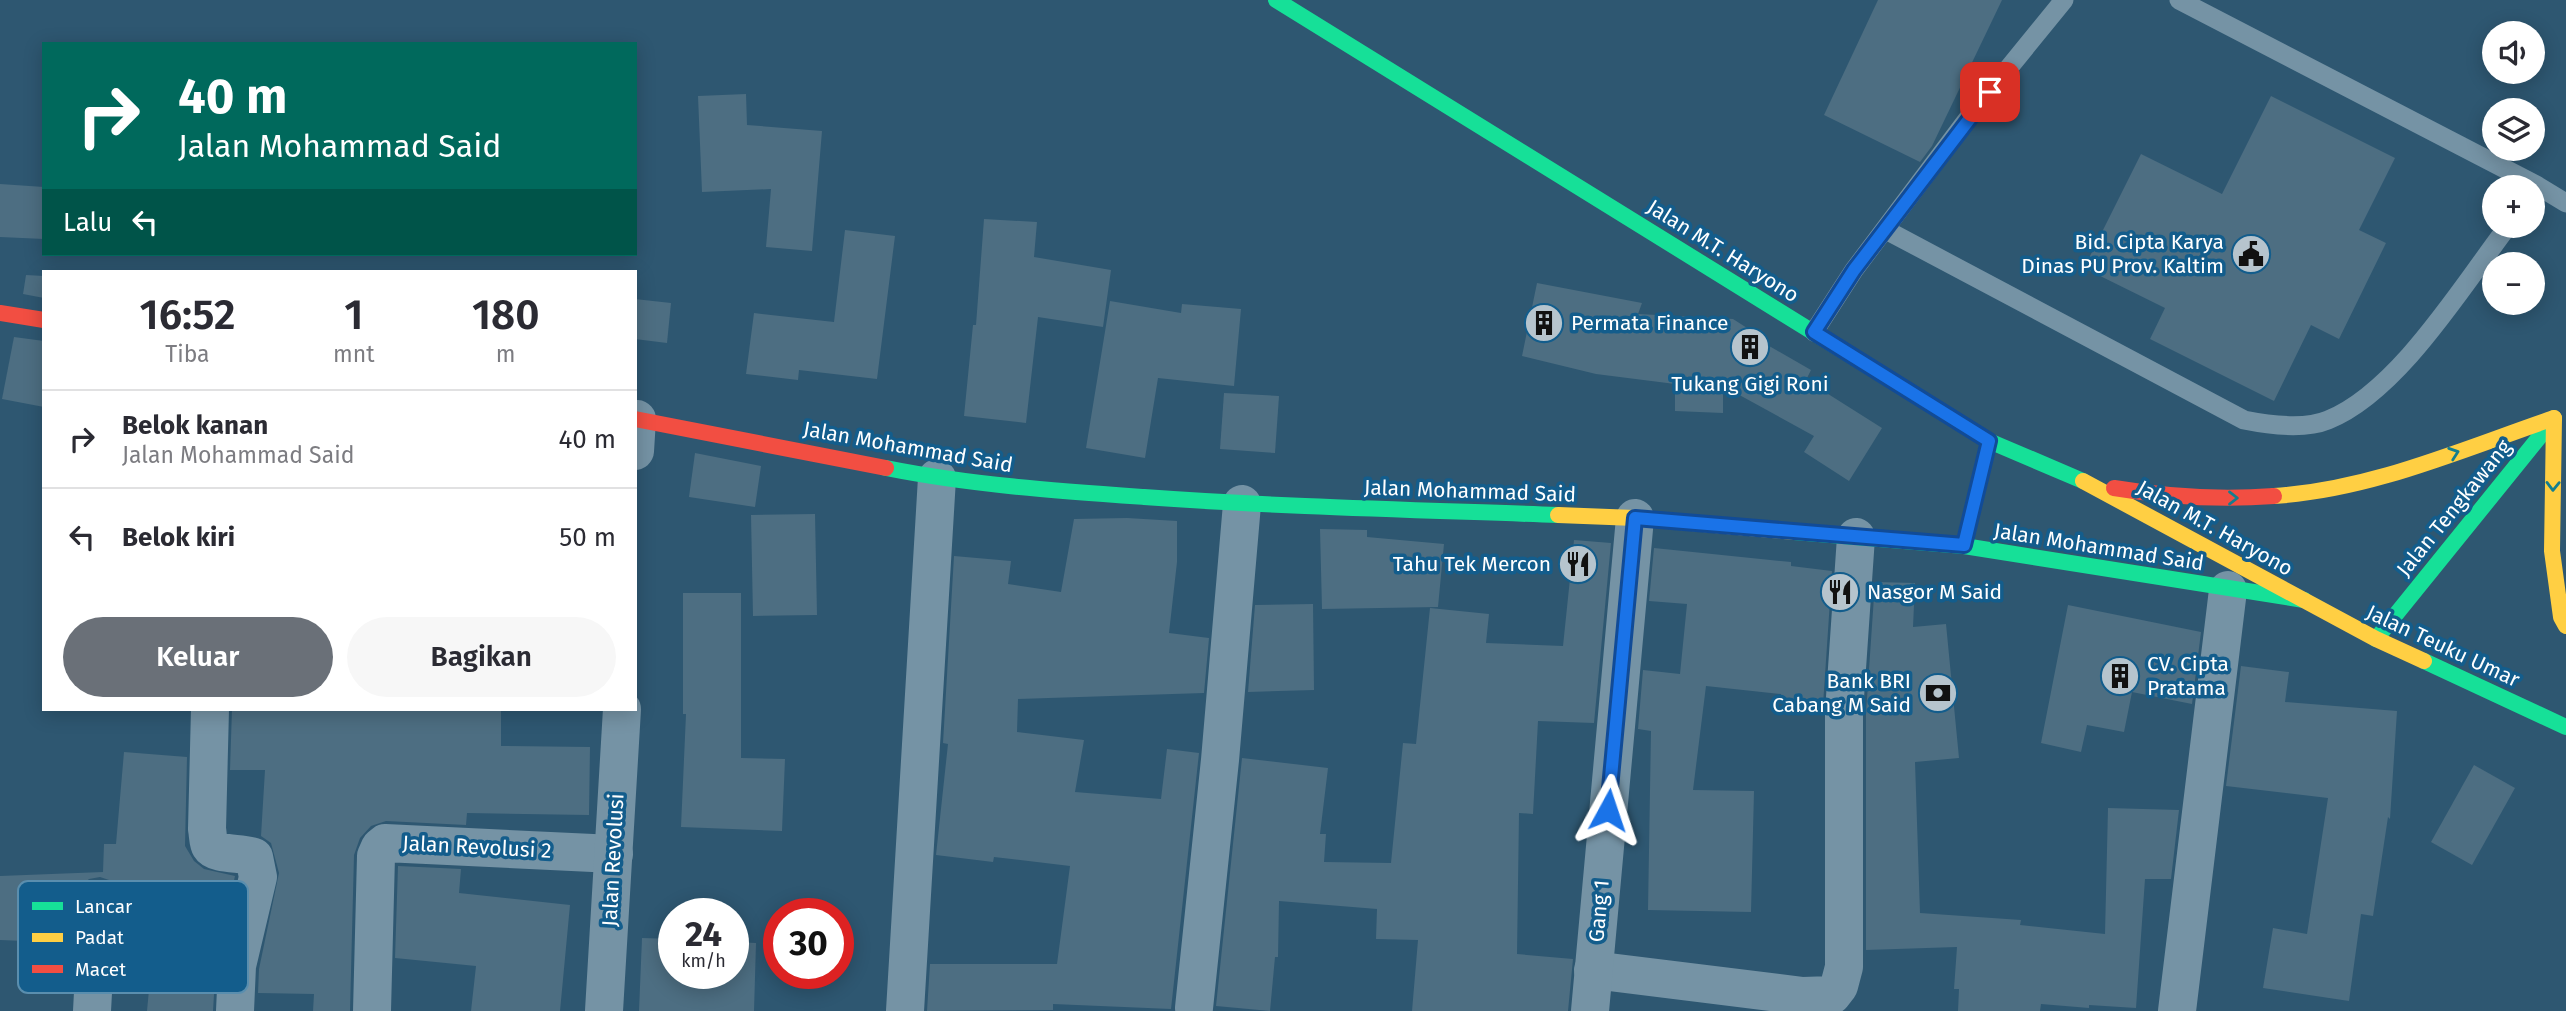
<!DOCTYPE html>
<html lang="id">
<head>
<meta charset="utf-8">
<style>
	body { margin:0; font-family:"Fira Sans",sans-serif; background:#f7f7f7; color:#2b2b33; height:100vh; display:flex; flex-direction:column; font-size:26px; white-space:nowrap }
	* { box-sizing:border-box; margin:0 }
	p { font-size:23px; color:#7c7c81 }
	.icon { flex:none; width:38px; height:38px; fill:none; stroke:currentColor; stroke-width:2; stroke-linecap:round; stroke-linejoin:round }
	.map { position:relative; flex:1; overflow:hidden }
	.sheet { position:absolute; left:42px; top:270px; width:595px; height:441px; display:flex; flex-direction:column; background:#fff; border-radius:0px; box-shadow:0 4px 18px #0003 }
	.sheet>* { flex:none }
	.banner { position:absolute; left:42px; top:42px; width:595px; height:214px; border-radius:0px; box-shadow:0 4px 18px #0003; background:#00695c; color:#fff; overflow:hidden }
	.buttons { position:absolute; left:2482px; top:21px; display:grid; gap:14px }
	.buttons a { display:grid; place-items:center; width:63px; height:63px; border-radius:50%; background:#fff; box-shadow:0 4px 18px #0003; font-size:35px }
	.speed { position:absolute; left:658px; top:898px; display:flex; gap:14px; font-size:35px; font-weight:700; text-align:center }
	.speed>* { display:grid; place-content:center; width:91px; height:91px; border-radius:50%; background:#fff; box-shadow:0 4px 18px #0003; line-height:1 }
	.speed small { font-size:18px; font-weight:400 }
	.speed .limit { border:10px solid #d22; background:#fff; color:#111 }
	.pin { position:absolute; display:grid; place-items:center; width:60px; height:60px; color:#fff; margin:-30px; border-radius:14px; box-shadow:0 4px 10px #0006 }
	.me { position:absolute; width:77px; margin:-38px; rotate:5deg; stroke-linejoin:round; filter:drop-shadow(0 0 5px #0008) }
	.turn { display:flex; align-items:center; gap:24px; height:147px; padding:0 21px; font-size:32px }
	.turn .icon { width:91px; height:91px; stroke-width:2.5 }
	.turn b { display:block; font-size:49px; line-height:60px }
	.then { display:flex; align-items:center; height:66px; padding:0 21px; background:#0003; gap:14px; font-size:26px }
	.eta { display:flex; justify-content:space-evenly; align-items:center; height:119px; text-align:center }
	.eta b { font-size:42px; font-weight:600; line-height:49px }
	.button { display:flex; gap:14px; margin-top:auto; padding:14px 21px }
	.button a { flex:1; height:80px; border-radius:42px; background:#6a7078; color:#fff; font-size:28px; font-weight:600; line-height:80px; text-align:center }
	.button a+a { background:#f7f7f7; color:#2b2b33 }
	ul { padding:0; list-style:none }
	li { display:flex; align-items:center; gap:21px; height:98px; padding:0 21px; border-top:2px solid #e1e1e2 }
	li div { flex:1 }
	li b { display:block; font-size:26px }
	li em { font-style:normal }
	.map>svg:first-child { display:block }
</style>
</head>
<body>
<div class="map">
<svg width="2566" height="1011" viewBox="0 0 2566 1011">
	<rect width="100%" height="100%" fill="#2e5771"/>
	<g fill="#4d6e82">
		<path d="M1878 0H2002L1932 146 1920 162 1824 115Z"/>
		<path d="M746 94 747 125 822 131 812 251 766 247 771 189 702 192 698 96Z"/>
		<path d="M2271 96 2395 158 2359 230 2386 243 2339 339 2311 325 2274 401 2150 339 2165 308 2084 268 2141 154 2222 194Z"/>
		<path d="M0 184 44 187V239L0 237Z"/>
		<path d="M984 219 1037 222 1034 257 1111 270 1103 327 1038 317 1026 423 964 416 973 325H976Z"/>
		<path d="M845 230 895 236 877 379 799 370 798 380 746 374 754 313 834 322Z"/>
		<path d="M26 275 44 276V298L23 294Z"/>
		<path d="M1537 283 1642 303 1638 314 1733 319 1766 340 1764 343 1811 370 1806 380 1882 428 1849 481 1804 452 1814 436 1723 386V413L1675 411V384L1596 374 1522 356Z"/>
		<path d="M635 299 671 303 667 343 635 339Z"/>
		<path d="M1110 301 1181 313 1182 304 1241 309 1234 386 1158 378 1145 458 1086 448Z"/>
		<path d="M14 337 44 341V407L2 399Z"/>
		<path d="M1224 393 1279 396 1275 453 1220 449Z"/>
		<path d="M695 453 761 466 755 507 689 497Z"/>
		<path d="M815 514 817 615 753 616 751 515Z"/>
		<path d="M1127 518 1177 521V562L1169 633 1209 638 1204 693 1018 699 1017 732 1084 740 1075 792 1161 799 1167 749 1199 753 1171 1009 1053 1004V1010L927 1011 930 964H1057L1070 866 994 857 993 862 936 855 948 744 943 743 954 556 1011 561 1008 584 1061 592 1074 519Z"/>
		<path d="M1320 529 1367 530V537L1444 544 1438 607 1322 609Z"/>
		<path d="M1574 540 1611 543 1594 723 1538 721 1533 814 1519 813 1517 954 1573 959 1568 1011H1412L1418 940 1376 939 1377 909 1279 901 1278 957H1275L1270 1011 1216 1006 1242 758 1328 768 1320 834H1326L1324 862 1391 863 1403 743 1416 744 1430 608 1489 614 1486 643 1563 646Z"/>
		<path d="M1654 548 1791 562V566L1832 571 1823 705 1780 701 1781 694 1706 686 1693 790 1754 791 1751 912 1648 910 1651 731 1638 729 1643 670 1680 674 1687 604 1649 601Z"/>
		<path d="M1875 582 1915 583 1913 627 1946 624 1959 758 1915 762 1920 913 2021 920 2020 925 2105 934 2108 808 2179 810 2171 879H2145L2136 1008 2089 1005V1008L2041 1004 2040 1011H1958L1959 989H1954L1957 947 1866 950V713Z"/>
		<path d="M683 593H741V758L785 759 782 831 681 827 686 714H683Z"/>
		<path d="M1313 604 1314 690 1248 692 1255 605Z"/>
		<path d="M2068 605 2201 632 2192 704 2132 692 2124 732 2087 725 2081 752 2041 743Z"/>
		<path d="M2241 666 2289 672 2285 702 2397 711 2390 819 2388 817 2373 916 2361 914 2349 1001 2263 988 2273 928 2307 934 2328 798 2226 786Z"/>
		<path d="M232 709H501V746L590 747 589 815 467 813 466 825 386 821 371 826 360 838 354 855 350 1011H313L314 994 258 993 259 969 279 873 271 843 261 836 265 770H230Z"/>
		<path d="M124 752 187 757 185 846 194 861 204 869 235 876 216 961 213 1011H147L153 947 117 945 120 899 117 889 109 880 100 877 89 879 79 888 76 898 74 943 0 940V876L103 872 104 844H116Z"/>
		<path d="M2474 765 2515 788 2472 865 2431 842Z"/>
		<path d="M398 866 461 869 459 893 570 905 560 1011H471L476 966 395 958Z"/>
		<path d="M642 938 674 939V973H733V942L756 943 754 1011H639Z"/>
	</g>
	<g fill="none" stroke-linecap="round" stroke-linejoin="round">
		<g stroke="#7593a5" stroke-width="19">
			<path d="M2179 0 2538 186 2566 203"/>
			<path d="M1886 230 2244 420C2269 425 2304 430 2328 420 2398 392 2463 285 2508 226"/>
			<path d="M1814 332 1854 270 1972 113 2064 0"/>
		</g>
		<g stroke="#7593a5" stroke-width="38">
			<path d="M635 451 637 419"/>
			<path d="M210 709 207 829C208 834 208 843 210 846 216 856 244 852 254 857L258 877 237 966 235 1011"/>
			<path d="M1593 970 1803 996 1832 995 1839 986 1844 967V712L1856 537"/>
			<path d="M1194 1008 1220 760 1242 504"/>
			<path d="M92 1011 98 899"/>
			<path d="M372 1011 376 856 380 847 385 843 614 854"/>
			<path d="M604 1011 622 709"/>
			<path d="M905 1011 937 478"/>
			<path d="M1590 1011 1635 518"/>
			<path d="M2177 1011 2228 590"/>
		</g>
		<g stroke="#16e098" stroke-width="16">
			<path d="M1276 0 1989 441 2083 481"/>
			<path d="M886 468C971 485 1058 491 1144 497 1282 507 1420 510 1558 515"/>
			<path d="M1794 532 1964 546 2304 600"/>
			<path d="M1964 546 1989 441"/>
			<path d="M2376 639 2554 419"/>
			<path d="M2424 661 2566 727"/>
		</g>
		<g stroke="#ffcf43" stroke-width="16">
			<path d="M2554 418 2552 551 2561 617 2566 626"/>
			<path d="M2083 481 2376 639 2424 661"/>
			<path d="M2274 496C2371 490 2463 449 2554 418"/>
			<path d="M1558 515 1635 518 1794 532"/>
		</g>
		<g stroke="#f24e42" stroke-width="16">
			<path d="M0 313 44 320"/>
			<path d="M635 419 886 468"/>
			<path d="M2114 488C2168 497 2220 500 2274 496"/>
		</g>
	</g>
	<defs><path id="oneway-chevron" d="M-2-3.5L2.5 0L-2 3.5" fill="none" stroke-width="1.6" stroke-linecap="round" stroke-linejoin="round" transform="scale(1.75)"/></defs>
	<g stroke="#147e8f">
		<use href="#oneway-chevron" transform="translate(2454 453) rotate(-19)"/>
		<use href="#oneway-chevron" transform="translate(2553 486) rotate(91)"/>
		<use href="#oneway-chevron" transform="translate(2233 498)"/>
	</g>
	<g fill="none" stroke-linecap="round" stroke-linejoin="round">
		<g stroke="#114b97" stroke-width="18">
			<path id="route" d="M1608 810 1635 518 1964 545 1989 441 1814 332 1854 270 1990 92"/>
		</g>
		<use href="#route" stroke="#1a73e8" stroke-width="12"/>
	</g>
	<defs>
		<g id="civic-disc" transform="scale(2.0125)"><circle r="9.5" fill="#b6c4cd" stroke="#135d8c"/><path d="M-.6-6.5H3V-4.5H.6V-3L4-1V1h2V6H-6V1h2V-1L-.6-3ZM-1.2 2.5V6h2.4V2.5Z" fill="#111"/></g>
		<g id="building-disc" transform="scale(2.0125)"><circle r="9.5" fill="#b6c4cd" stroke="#135d8c"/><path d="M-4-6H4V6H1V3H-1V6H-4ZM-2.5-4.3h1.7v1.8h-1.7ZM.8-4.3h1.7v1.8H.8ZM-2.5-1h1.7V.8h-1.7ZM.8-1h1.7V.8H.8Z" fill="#111"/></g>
		<g id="restaurant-disc" transform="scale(2.0125)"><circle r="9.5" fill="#b6c4cd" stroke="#135d8c"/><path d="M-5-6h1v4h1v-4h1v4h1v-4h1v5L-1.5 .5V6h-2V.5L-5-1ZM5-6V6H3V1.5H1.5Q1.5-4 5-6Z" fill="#111"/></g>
		<g id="bank-disc" transform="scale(2.0125)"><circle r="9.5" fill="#b6c4cd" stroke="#135d8c"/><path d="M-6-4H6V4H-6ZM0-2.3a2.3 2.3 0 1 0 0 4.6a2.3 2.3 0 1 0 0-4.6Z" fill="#111"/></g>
	</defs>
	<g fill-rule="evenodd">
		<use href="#civic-disc" x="2251" y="254"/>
		<use href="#building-disc" x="1544" y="323"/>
		<use href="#building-disc" x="1750" y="347"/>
		<use href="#restaurant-disc" x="1578" y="564"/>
		<use href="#restaurant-disc" x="1840" y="592"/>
		<use href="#building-disc" x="2120" y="676"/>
		<use href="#bank-disc" x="1938" y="693"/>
	</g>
	<g text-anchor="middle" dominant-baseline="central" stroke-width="7" stroke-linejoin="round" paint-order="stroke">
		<g font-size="21" fill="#fff" stroke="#135d8c" text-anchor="end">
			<text x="2224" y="242">Bid. Cipta Karya<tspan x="2224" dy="24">Dinas PU Prov. Kaltim</tspan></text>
			<text x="1571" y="323" text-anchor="start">Permata Finance</text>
			<text x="1750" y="384" text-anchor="middle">Tukang Gigi Roni</text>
			<text x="1551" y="564">Tahu Tek Mercon</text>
			<text x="1867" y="592" text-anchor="start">Nasgor M Said</text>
			<text x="2147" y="664" text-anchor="start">CV. Cipta<tspan x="2147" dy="24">Pratama</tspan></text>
			<text x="1911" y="681">Bank BRI<tspan x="1911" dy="24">Cabang M Said</tspan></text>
		</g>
		<g font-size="21" fill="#fff" stroke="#135d8c">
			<text transform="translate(1723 251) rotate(32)">Jalan M.T. Haryono</text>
			<text transform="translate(908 447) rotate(10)">Jalan Mohammad Said</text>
			<text transform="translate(1470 491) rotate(2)">Jalan Mohammad Said</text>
			<text transform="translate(2454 508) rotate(-51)">Jalan Tengkawang</text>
			<text transform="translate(2215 528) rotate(29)">Jalan M.T. Haryono</text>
			<text transform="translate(2099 547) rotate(9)">Jalan Mohammad Said</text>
			<text transform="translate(2443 646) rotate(25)">Jalan Teuku Umar</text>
			<text transform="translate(477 847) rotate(3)">Jalan Revolusi 2</text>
			<text transform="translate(613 860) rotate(-87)">Jalan Revolusi</text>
			<text transform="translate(1599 911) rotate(-85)">Gang 1</text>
		</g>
	</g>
	<rect x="18" y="881" width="230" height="112" rx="10" fill="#135d8c" stroke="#5a8eae" stroke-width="2"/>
	<rect x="32" y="902" width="31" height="8" fill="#16e098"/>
	<rect x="32" y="933" width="31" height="9" fill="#ffcf43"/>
	<rect x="32" y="965" width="31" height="8" fill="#f24e42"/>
	<g font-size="19" fill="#fff">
		<text x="75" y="913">Lancar</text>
		<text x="75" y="944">Padat</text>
		<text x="75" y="976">Macet</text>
	</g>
</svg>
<div class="buttons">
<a><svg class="icon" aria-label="sound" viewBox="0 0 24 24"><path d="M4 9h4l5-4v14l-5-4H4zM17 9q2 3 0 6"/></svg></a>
<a><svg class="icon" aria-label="layers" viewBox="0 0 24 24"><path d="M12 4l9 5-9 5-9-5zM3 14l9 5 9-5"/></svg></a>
<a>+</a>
<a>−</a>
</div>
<div class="speed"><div>24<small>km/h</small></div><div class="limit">30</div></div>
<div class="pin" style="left:1990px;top:92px;background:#d93025"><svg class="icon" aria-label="arrive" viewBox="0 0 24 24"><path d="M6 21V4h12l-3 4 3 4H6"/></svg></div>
<svg class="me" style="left:1608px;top:810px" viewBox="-20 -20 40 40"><path d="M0-17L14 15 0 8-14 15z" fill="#1a73e8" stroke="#fff" stroke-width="4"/></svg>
<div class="banner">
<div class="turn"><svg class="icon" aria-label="right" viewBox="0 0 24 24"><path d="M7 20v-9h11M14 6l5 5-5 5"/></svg><div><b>40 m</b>Jalan Mohammad Said</div></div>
<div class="then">Lalu<svg class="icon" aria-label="left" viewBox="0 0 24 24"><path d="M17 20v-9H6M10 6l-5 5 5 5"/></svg></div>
</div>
<section class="sheet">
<div class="eta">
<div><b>16:52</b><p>Tiba</p></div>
<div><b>1</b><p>mnt</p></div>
<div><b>180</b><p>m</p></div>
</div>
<ul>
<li><svg class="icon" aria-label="right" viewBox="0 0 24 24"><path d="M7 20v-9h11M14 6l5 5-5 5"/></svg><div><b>Belok kanan</b><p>Jalan Mohammad Said</p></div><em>40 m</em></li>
<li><svg class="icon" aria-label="left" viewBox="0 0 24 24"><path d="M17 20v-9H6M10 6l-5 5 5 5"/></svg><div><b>Belok kiri</b></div><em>50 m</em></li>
</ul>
<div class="button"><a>Keluar</a><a>Bagikan</a></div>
</section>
</div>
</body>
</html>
